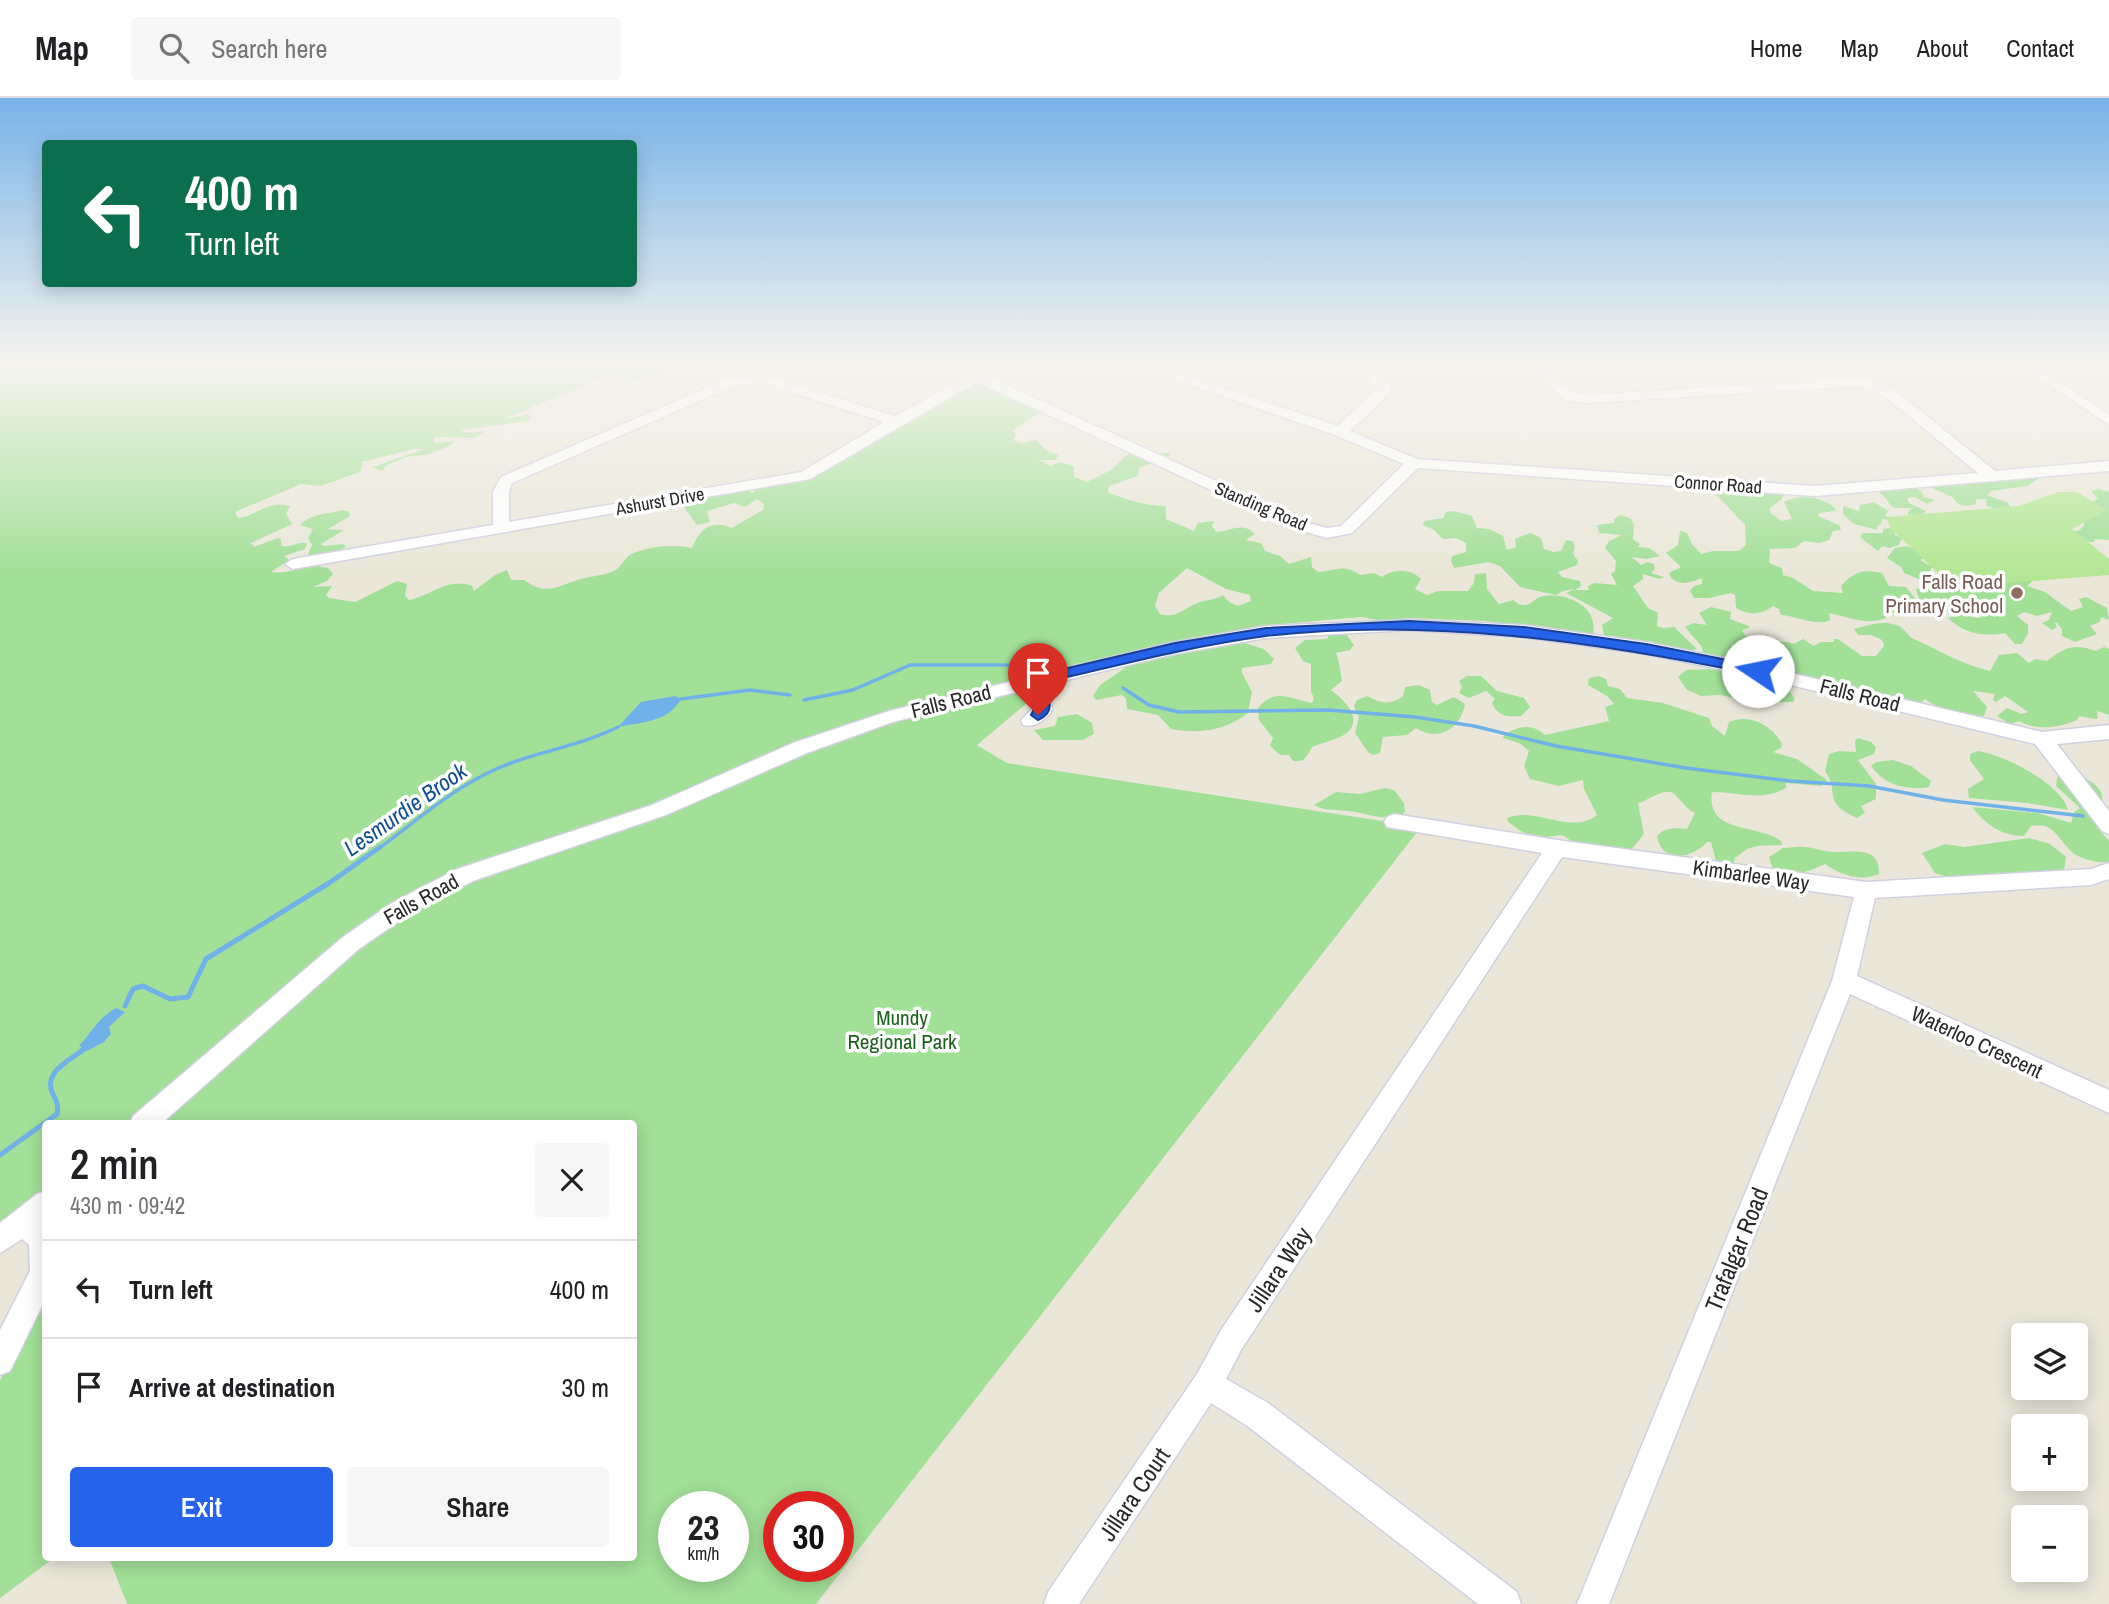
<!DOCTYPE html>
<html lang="en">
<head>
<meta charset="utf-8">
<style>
	body { margin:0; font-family:"Archivo Narrow",sans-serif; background:#f6f6f6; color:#202124; height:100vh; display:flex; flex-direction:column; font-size:26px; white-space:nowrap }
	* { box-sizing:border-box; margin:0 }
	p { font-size:23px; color:#757577 }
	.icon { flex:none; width:38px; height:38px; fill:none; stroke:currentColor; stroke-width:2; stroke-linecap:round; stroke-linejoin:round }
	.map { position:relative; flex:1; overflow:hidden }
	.side { position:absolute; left:42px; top:1022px; width:595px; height:441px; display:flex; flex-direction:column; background:#fff; border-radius:7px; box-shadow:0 4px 18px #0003 }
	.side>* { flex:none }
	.guide { position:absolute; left:42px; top:42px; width:595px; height:147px; border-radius:7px; box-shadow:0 4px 18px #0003; background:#0b6e4f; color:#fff; overflow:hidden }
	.fabs { position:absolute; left:2011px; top:1225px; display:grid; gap:14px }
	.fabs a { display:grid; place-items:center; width:77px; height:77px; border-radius:7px; background:#fff; box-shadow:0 4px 18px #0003; font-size:35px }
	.speed { position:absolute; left:658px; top:1393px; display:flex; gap:14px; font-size:35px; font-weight:700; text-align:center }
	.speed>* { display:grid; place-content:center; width:91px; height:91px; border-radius:50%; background:#fff; box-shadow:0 4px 18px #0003; line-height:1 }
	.speed small { font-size:18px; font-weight:400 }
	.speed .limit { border:10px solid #d22; background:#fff; color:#111 }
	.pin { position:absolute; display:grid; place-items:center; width:60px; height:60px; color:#fff; margin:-72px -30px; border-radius:50% 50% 50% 0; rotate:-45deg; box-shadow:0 0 7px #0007 }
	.pin .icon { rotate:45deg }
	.me { position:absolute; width:77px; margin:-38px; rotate:281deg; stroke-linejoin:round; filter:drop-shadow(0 0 5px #0008) }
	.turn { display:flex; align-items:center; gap:24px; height:147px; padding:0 28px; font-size:32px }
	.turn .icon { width:91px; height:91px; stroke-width:2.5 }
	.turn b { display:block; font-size:49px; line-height:60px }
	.round { display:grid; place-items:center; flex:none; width:74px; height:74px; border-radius:7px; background:#f6f6f6 }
	.headline { display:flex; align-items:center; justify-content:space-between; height:119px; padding:0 28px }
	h1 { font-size:42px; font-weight:600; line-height:52px }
	.cta { display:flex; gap:14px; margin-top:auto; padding:14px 28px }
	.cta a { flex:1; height:80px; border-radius:7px; background:#2563eb; color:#fff; font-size:28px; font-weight:600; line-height:80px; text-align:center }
	.cta a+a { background:#f6f6f6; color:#202124 }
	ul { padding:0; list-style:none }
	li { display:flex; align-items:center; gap:21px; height:98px; padding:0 28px; border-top:2px solid #e0e0e0 }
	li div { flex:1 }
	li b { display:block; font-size:26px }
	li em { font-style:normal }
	header { display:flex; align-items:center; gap:42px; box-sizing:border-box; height:98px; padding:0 35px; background:#fff; border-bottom:2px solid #e0e0e0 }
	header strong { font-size:33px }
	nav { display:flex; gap:38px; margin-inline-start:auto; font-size:24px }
	.search { width:490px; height:63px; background:#f6f6f6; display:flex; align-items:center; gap:18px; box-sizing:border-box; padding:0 24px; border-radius:7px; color:#757577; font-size:26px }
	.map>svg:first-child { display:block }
</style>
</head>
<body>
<header>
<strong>Map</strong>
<div class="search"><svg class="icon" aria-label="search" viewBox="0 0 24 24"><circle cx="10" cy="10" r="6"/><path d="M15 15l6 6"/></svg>Search here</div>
<nav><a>Home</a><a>Map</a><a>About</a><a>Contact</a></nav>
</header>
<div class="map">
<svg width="2109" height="1506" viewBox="0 0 2109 1506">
	<rect width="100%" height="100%" fill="#eae7da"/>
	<g fill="#a2e098" fill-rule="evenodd">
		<path d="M0 265H701L682 273 673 268C657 275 641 286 625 282L627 277 611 279V276L504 321 529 316 531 319 528 323 460 332 468 335 485 333 475 340 436 339 433 343 436 345 454 343 451 347 430 356 406 359 387 367 382 373 373 369 424 351H414L366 363 361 364 363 367 360 374 320 388 301 386 235 414 238 420C256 419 265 402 290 408L286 416 292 426 251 445 254 449 278 440 281 441 282 448C291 450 297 443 307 445L305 451 284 458 289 462 271 474C291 477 307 464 328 470L333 476 327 483 313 489 332 488 326 497 329 500 355 504 397 483 407 486 405 498 409 502C431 498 447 479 472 488L474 493 495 477 507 472 511 482H524C549 500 559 486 585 480 594 478 608 477 617 471 623 466 624 460 632 456 650 448 672 446 692 450 699 432 711 421 732 430L763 412 764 406 757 401 745 409 734 405 707 413 710 424 697 427 684 409 688 402 741 389 753 395C766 381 795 380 812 382L805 378 977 279 1045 311 1012 333 1016 336 1013 342 1021 345 1036 342 1046 352 1058 357 1056 362H1038L1051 368 1059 364 1074 368V379L1087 384 1111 372 1128 356 1169 355 1170 357 1139 370 1138 378 1109 388 1108 394C1126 402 1147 408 1166 408V421L1194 433 1198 425 1214 423 1212 428 1216 434C1229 433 1244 423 1255 436L1246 442 1261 445 1265 453 1280 458 1289 466 1311 459 1312 469 1318 474C1334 473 1345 465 1360 477L1374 475 1382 479C1394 470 1411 471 1421 481L1415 491 1427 497 1438 493H1468L1474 485 1475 476 1486 475 1487 491 1499 506 1513 502C1517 505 1519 507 1523 507 1531 508 1536 499 1543 498 1567 494 1599 509 1593 536L1586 538 1486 523 1410 520 1383 523 1361 519 1271 527 1084 568 1080 565 1072 567 977 647 1007 665 1421 729 816 1506H127L109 1460H634V1026H46L45 1101 0 1129ZM1187 470 1226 491 1250 497 1251 503 1238 508 1229 504 1223 497C1214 503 1207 501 1197 505 1183 511 1176 521 1160 516L1155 508 1159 495ZM674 1409H733V1468H674ZM779 1409H838V1468H779Z"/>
		<path d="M2041 379 2027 388 1991 393 1987 397 2008 405 2011 410 1996 411 1987 408 1986 401H1976V406C1963 409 1959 408 1952 399L1928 388Z"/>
		<path d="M1908 387 1921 393 1924 399 1935 402 1927 406 1915 399 1907 400 1909 405 1926 413 1922 417 1909 419 1908 414 1912 410C1884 411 1897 409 1879 394Z"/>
		<path d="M1719 389 1785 394 1782 401 1770 410V415L1782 423 1792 421 1784 404C1800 396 1821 398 1835 410V413L1819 415 1818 418 1839 427 1841 432 1833 433 1829 442 1819 445 1804 443 1795 450 1770 451 1769 465 1782 470 1783 477 1793 480 1813 493 1843 495 1841 488C1854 473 1864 471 1882 475L1889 488 1906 489 1925 513 1905 518 1887 513 1886 520C1867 528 1848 519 1829 515L1830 522C1817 529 1798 518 1781 517L1779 511 1773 508C1761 517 1749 518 1736 510L1735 497 1731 495 1709 500H1694L1690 493 1694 488 1702 486V480C1690 484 1682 489 1671 480L1669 475 1681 469 1666 455 1678 447 1680 433 1687 435 1692 446 1701 456 1713 453H1739L1746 447 1745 427 1713 393Z"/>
		<path d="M2099 391 2109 394V442L2095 441 2094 444H2086L2073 434 2080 432 2085 426 2081 423 2092 404 2098 401 2091 393Z"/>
		<path d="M1874 404 1888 413 1885 417 1890 422 1882 421 1881 426 1877 428 1878 432 1854 426 1843 416V408L1859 413 1860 407Z"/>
		<path d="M343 412 349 414 350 418 328 431 344 432 321 446 324 448 343 446 346 449 325 458 308 457 312 447 308 440 313 431 300 427C313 414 327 417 343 412Z"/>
		<path d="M1454 413 1472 418 1477 430 1489 431 1503 438 1507 452 1516 449 1515 441 1530 435 1541 440 1544 451 1553 454 1561 453 1566 442 1572 443 1575 448 1573 456 1578 463 1577 467 1558 474 1562 479 1580 483 1581 488 1575 492H1589L1588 488 1594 485 1617 487 1611 476 1615 473 1616 463 1605 450 1609 443 1622 437 1599 435 1597 427 1614 425V421L1621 417 1631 421 1634 427 1633 441 1640 446 1638 449 1649 450 1660 458 1646 461 1632 459 1641 467 1647 464 1654 466 1655 471 1651 475 1664 479 1659 481 1643 476V481L1633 488 1648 510 1658 515 1657 528 1663 530 1674 529 1697 551 1686 553 1604 538 1602 527 1613 520 1566 495 1574 491 1563 493 1556 497 1520 489 1500 468 1489 464 1454 470 1451 463 1452 458 1466 454V445L1456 440 1443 441 1434 432 1423 427 1424 423 1443 420 1446 414Z"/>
		<path d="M1889 430 1894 431 1895 437 1902 440 1899 447 1889 450 1882 448 1878 453 1861 440 1862 435H1883V431Z"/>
		<path d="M1906 448 1915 451 1925 460 1920 462 1932 469 1930 473 1939 478 1934 487 1904 475 1901 469 1887 460 1895 450Z"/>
		<path d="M1947 479 2030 481 2032 483 2027 488 2045 494 2071 513 2083 509 2079 501 2086 499 2107 510 2109 522 2101 519 2100 524 2090 528 2097 536 2075 544 2062 538V531L2057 525H2055L2057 529 2052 532 2042 525 2049 522 2052 514 2037 518 2024 514 2017 518 2028 527V536L2022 546H2015L2005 535C1984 539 1964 536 1948 520L1965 515 1976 520 1982 519 1976 511 1982 504 1945 514 1935 507 1920 504 1916 491 1937 488Z"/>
		<path d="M1711 509 1731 514 1730 521 1749 528V530L1742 532C1752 555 1779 539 1794 546L1803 541 1814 548 1821 544H1834V541H1838L1862 558H1876L1884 548 1882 542 1871 537H1858L1854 531C1868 527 1882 522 1897 527 1905 530 1907 538 1914 541 1939 552 1963 567 1990 573L1999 557 2017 555 2029 565 2035 561 2047 563C2062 552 2072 544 2096 553L2104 549 2109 551V617L2097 613 2098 620 2095 621 2079 618 2077 622C2059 630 2036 633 2019 623L2010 626 1997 618 2007 610 2022 616 2028 614 2005 598 1996 604 1993 602 1995 596 1973 593 1987 609 1984 618C1965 617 1941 613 1925 601L1922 604 1909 606 1704 556 1701 548 1685 529 1693 525 1707 527 1699 515Z"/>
		<path d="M1337 534 1346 536 1354 547 1350 552 1336 555C1340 564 1340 573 1342 583L1331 592C1344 602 1366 622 1344 637 1335 642 1321 645 1312 649 1307 658 1305 665 1293 663L1289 657H1280L1270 648 1273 640 1259 622 1258 610C1275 589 1290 601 1312 605L1314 600 1311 594V566L1303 563 1295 550 1305 542 1327 541 1329 536Z"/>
		<path d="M1244 545 1264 551 1274 561 1271 566 1242 570V575L1252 594 1248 615C1225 633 1199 636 1171 631L1158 617 1127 611 1126 601 1122 597 1096 602 1093 598 1100 587 1128 568 1223 546Z"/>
		<path d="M1710 571 1743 577 1758 587 1780 588 1789 592 1795 601 1793 604H1753L1720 597 1701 598 1687 592 1678 579 1686 572Z"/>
		<path d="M1467 578H1481L1497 593 1524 600 1530 609 1521 618C1508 619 1498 619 1492 605L1495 601 1486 593 1469 600 1459 595 1462 589 1459 583Z"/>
		<path d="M1599 578 1606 581 1608 588 1620 591 1627 600 1663 605 1709 620 1712 628 1725 638 1729 624C1750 615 1772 627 1782 646L1781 650 1773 654 1797 661 1827 682 1821 688 1786 685V690C1761 704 1739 694 1712 694 1706 737 1758 725 1781 743L1782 747 1758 748 1747 751 1735 760 1734 766 1728 768 1716 763 1711 744H1707C1692 761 1661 766 1657 738 1666 729 1675 730 1687 731L1695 715C1685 710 1682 703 1674 696 1665 688 1648 703 1638 705L1644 736 1631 752 1576 746 1562 737 1546 739 1524 735 1508 724 1507 720C1536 708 1571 738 1597 717L1584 691 1583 682 1559 688 1530 681 1524 668 1529 653 1521 646 1503 640 1504 637C1517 628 1532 625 1545 637L1609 623 1605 609 1614 606 1607 598 1588 587 1589 580Z"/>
		<path d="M1419 587 1430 592 1432 604 1437 607 1454 599 1465 606C1461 630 1438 645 1416 630L1407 637 1383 639 1380 655 1373 657 1368 654 1355 635 1359 619 1354 608 1357 602 1367 598C1381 605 1390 608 1403 598L1405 589Z"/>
		<path d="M1077 616 1092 625 1094 636 1082 642H1043L1034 632 1055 628 1058 619Z"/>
		<path d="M1858 640 1871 644 1876 649 1874 656 1858 662 1876 686V701L1861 708 1865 715 1857 720C1820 703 1841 695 1825 673L1829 656 1839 653 1856 654 1855 643Z"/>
		<path d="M1978 653C2004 657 2062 686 2068 712L2027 705 1969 700 1968 691 1984 681 1970 662V656Z"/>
		<path d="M1893 662 1911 668 1931 683 1929 689C1907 693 1884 687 1871 668L1876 664Z"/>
		<path d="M2062 675C2077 675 2109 686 2101 707L2109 712V734L2102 735 2109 743V765C2097 764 2080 762 2071 753 2057 740 2054 724 2031 728L2024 738C2000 738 1986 726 1972 709L2038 715 2071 725 2074 714 2080 710 2056 688 2057 680Z"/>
		<path d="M1385 690 1394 692 1404 705 1405 714 1399 719C1380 722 1366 715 1348 713 1336 711 1326 714 1314 707L1336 694 1360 696Z"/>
		<path d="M2029 740 2050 746 2066 759 2064 773 1954 781 1935 775 1922 755 1945 746 1964 749Z"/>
		<path d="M1797 749C1808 748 1814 751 1825 753 1844 758 1880 742 1879 776 1861 784 1840 777 1825 766 1808 774 1789 781 1772 769L1769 759 1783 750Z"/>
		<path d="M45 1187 46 1460H54L0 1500V1283Z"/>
	</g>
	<path fill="#b3e794" d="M2058 394H2077L2107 412 2072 431 2109 461V477L1953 489 1891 431 1886 419 2019 408Z"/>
	<g fill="#70b1ea">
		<path d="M675 598 681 601C668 624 643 624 618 629L641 604Z"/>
		<path d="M116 910 125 914 109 929 111 936 104 944 87 953 79 948C92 934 99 919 116 910Z"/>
	</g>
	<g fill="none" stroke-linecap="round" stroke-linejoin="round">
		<g stroke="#70b1ea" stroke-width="3.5">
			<path d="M1123 590 1149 607 1179 614 1328 612 1415 619 1474 628 1556 648 1686 670 1790 683 1869 688 1943 702 2083 718"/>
			<path d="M681 601 750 592 790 597"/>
			<path d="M804 602 853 592 910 567H1057"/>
			<path d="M378 751C411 727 444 698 480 679 523 655 574 651 618 629"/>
		</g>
		<g stroke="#70b1ea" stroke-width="5">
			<path d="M332 783 380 749"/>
			<path d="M125 908 133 891 143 888 170 901 188 899 206 861 329 785"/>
			<path d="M0 1057 57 1016C59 1007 56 1002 52 994 44 973 71 962 84 951"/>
		</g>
		<g stroke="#d0d0e1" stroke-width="3">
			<g id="minor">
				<path d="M991 265H1008L987 278 1308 425 1327 430 1341 428 1404 366 1335 337 1126 265H1147L1338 328 1377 290 1361 265H1375L1391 290 1383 302 1350 333 1417 361 1815 388 1978 375 1887 300 1860 288 1587 305 1564 302 1527 265H1542L1573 295 1587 297 1860 280 1883 286 1897 294 1995 373 2109 363V373L1815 398 1418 370 1352 435 1327 440 1296 431 977 284 810 381 293 471 285 466 293 461 493 427V394L501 379 727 281 766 278 895 318ZM765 286 884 324 801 374 509 424V394L512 385 734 288Z"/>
				<path d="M2017 265H2033L2109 317V327Z"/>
				<path d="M1409 522 1523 527 1646 544 1757 567 2042 634 2109 627V641L2057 646 2109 713V736L2102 733 2035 646 1757 579 1646 556 1523 539 1409 532 1266 540 1175 556 1046 587 1051 598 1052 612C1046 622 1035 630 1023 627L1021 622 1033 610 1029 591 893 624 807 655 666 717 473 783 408 817 359 851 161 1026H130L133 1018 343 839 392 805 457 771 652 707 793 645 889 613 1175 544 1266 528Z"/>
				<path d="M1394 716 1557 742 1866 784 2091 771 2109 765V781L2091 787 1875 800 1857 878 2109 992V1015L1850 896 1609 1506H1577L1832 883 1854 799 1562 759 1241 1252 1226 1281 1268 1305 1517 1494 1521 1506H1478L1246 1327 1211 1305 1079 1506H1044L1048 1494 1197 1276 1221 1232 1542 755 1387 729 1384 724 1387 719Z"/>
				<path d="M46 1093V1122L43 1124 46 1126V1200L10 1273 0 1277V1232L30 1173 29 1147 22 1141 0 1155V1125L37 1096Z"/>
			</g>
		</g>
		<use href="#minor" fill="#fff" fill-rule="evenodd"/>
	</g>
	<linearGradient id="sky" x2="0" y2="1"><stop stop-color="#78b3e9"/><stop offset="0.56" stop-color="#f6f4ee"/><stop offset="1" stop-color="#f6f4ee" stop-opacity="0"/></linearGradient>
	<rect width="2109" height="476" fill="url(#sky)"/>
	<path fill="#2563eb" stroke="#184099" stroke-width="2" d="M1409 523 1524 529 1646 546 1758 568 1764 573 1758 577C1596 544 1431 519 1266 538 1190 548 1116 568 1042 585 1049 599 1057 614 1038 622L1031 617 1037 605 1027 582 1034 578 1175 545 1266 530Z"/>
	<circle fill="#8d6e63" stroke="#fff" stroke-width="2.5" cx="2017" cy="495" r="7"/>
	<g text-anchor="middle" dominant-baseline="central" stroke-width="7" stroke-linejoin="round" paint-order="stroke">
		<g font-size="18" fill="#282828" stroke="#fff">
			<text transform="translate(1718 386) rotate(4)">Connor Road</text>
			<text transform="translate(660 403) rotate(-10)">Ashurst Drive</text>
			<text transform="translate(1261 408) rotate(23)">Standing Road</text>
		</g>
		<g font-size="21" fill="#785e54" stroke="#fff" text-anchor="end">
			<text x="2003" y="483">Falls Road<tspan x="2003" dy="24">Primary School</tspan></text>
		</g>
		<g font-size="21" fill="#282828" stroke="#fff">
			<text transform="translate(1860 597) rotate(14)">Falls Road</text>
			<text transform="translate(951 603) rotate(-14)">Falls Road</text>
			<text transform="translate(1751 777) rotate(8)">Kimbarlee Way</text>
			<text transform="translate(421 801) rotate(-29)">Falls Road</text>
			<text transform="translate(1977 944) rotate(25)">Waterloo Crescent</text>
		</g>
		<g font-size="21" fill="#1c621c" stroke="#fff">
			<text x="902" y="919">Mundy<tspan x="902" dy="24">Regional Park</tspan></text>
		</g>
		<g font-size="23" font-style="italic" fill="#114d93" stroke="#fff">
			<text transform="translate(405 711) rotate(-35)">Lesmurdie Brook</text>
		</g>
		<g font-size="24" fill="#282828" stroke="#fff">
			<text transform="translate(1736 1151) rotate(-68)">Trafalgar Road</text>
			<text transform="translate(1278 1171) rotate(-56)">Jillara Way</text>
			<text transform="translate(1134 1396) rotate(-56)">Jillara Court</text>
		</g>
	</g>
</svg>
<div class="fabs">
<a><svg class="icon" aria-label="layers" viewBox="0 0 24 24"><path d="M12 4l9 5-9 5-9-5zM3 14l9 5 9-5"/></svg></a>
<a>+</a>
<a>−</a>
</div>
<div class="speed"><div>23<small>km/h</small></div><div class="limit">30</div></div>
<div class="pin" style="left:1038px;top:617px;background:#d93025"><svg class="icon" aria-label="arrive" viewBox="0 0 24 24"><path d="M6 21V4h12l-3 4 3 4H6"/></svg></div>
<svg class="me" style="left:1758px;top:573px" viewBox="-20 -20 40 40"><circle r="19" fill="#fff"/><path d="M0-13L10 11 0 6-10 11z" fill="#2563eb"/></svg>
<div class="guide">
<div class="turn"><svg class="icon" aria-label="left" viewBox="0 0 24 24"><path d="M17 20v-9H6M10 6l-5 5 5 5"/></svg><div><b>400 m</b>Turn left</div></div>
</div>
<section class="side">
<div class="headline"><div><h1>2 min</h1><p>430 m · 09:42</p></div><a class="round"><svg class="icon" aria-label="close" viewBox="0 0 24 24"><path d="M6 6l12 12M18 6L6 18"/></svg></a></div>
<ul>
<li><svg class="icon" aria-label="left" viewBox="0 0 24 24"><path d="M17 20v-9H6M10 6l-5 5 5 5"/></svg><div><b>Turn left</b></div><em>400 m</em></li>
<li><svg class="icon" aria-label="arrive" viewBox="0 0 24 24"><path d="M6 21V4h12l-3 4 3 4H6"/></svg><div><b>Arrive at destination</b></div><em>30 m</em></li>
</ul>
<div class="cta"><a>Exit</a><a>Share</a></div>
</section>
</div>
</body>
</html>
